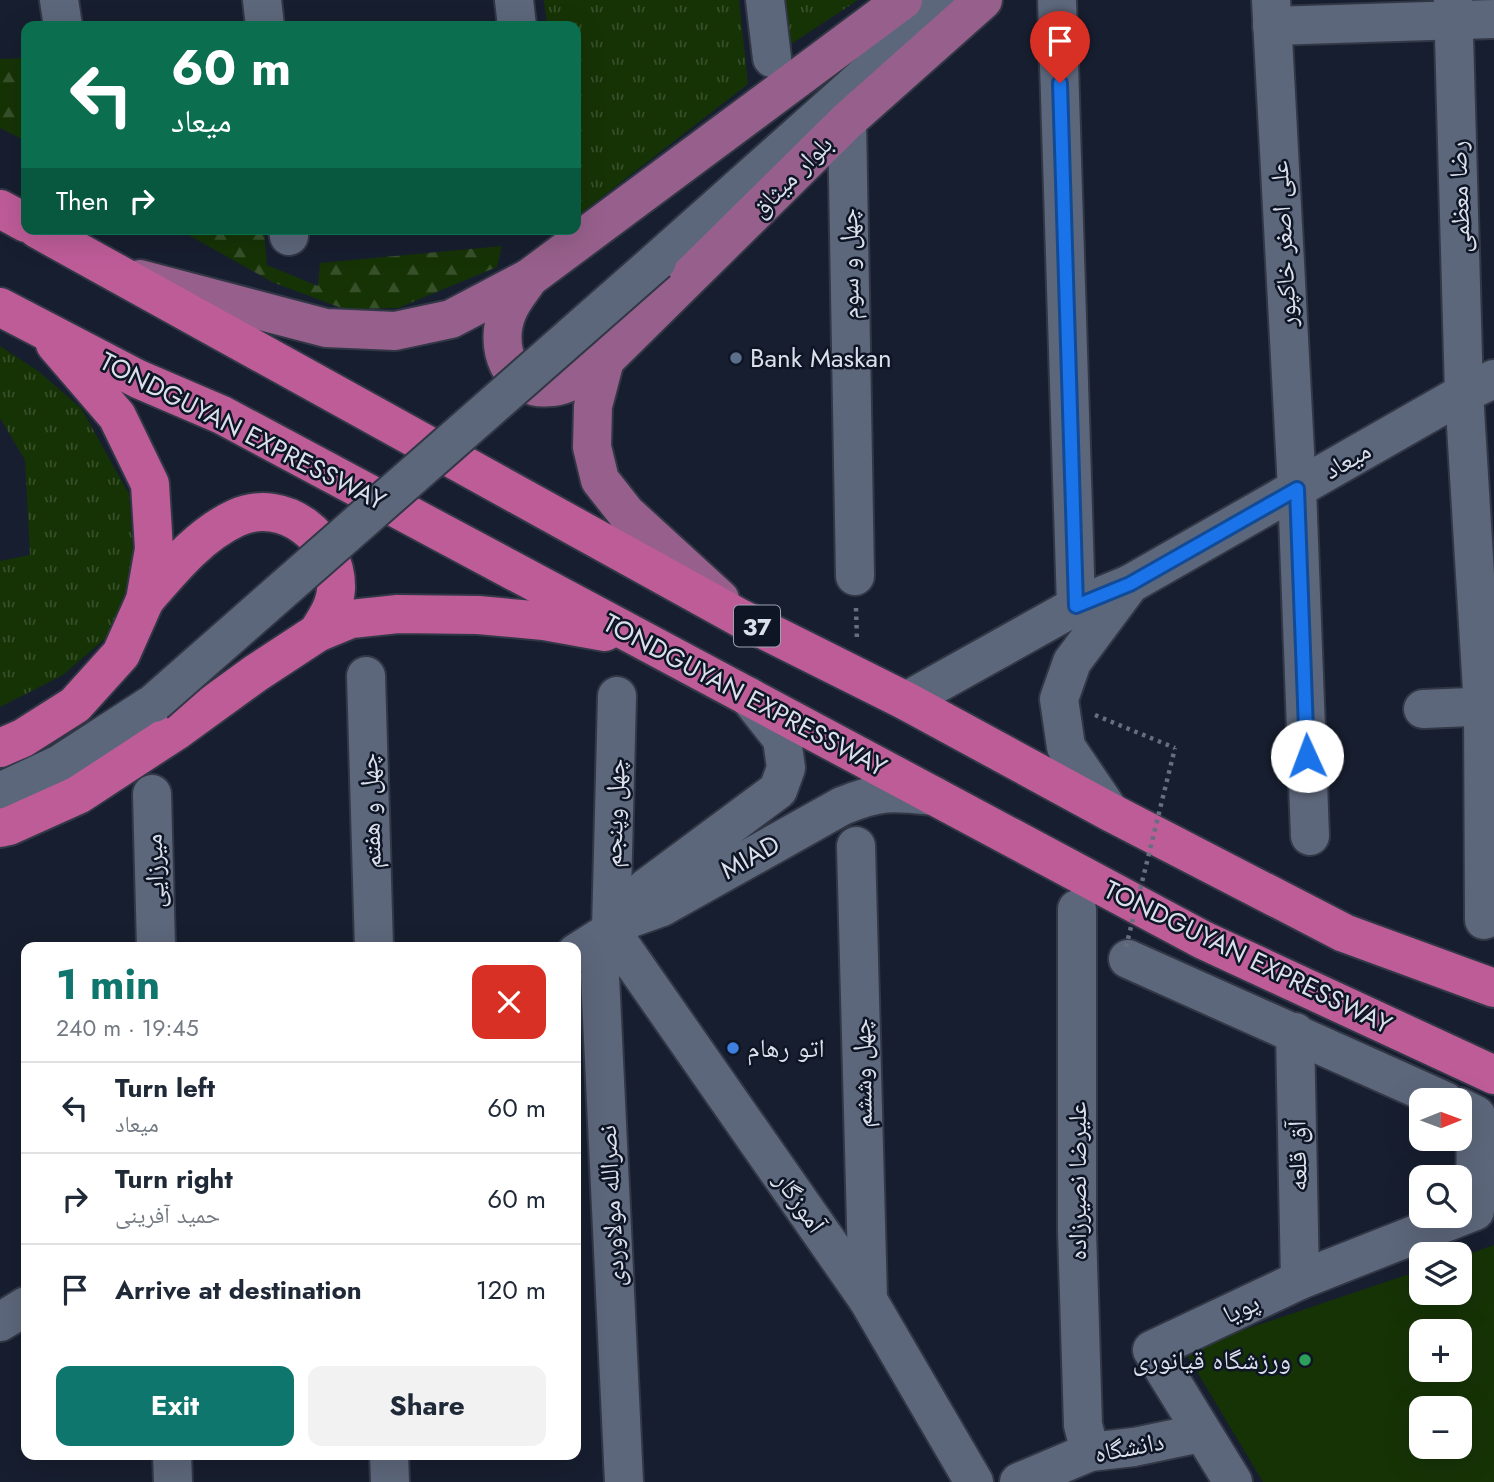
<!DOCTYPE html>
<html lang="en">
<head>
<meta charset="utf-8">
<style>
	body { margin:0; font-family:Jost,"Noto Naskh Arabic",sans-serif; background:#f2f2f3; color:#1f2937; height:100vh; display:flex; flex-direction:column; font-size:26px; white-space:nowrap }
	* { box-sizing:border-box; margin:0 }
	p { font-size:23px; color:#747a83 }
	.icon { flex:none; width:38px; height:38px; fill:none; stroke:currentColor; stroke-width:2; stroke-linecap:round; stroke-linejoin:round }
	.map { position:relative; flex:1; overflow:hidden }
	.panel { position:absolute; left:21px; top:942px; width:560px; height:518px; display:flex; flex-direction:column; background:#fff; border-radius:14px; box-shadow:0 7px 28px #0002 }
	.panel>* { flex:none }
	.hud { position:absolute; left:21px; top:21px; width:560px; height:214px; border-radius:14px; box-shadow:0 7px 28px #0002; background:#0b6e4f; color:#fff; overflow:hidden }
	.needle { width:46px; rotate:89deg }
	.buttons { position:absolute; left:1409px; top:1088px; display:grid; gap:14px }
	.buttons a { display:grid; place-items:center; width:63px; height:63px; border-radius:14px; background:#fff; box-shadow:0 7px 28px #0002; font-size:35px }
	.pin { position:absolute; display:grid; place-items:center; width:60px; height:60px; color:#fff; margin:-72px -30px; border-radius:50% 50% 50% 0; rotate:-45deg; box-shadow:0 0 7px #0007 }
	.pin .icon { rotate:45deg }
	.me { position:absolute; width:77px; margin:-38px; rotate:358deg; stroke-linejoin:round; filter:drop-shadow(0 0 5px #0008) }
	.turn { display:flex; align-items:center; gap:24px; height:147px; padding:0 35px; font-size:32px }
	.turn .icon { width:91px; height:91px; stroke-width:2.5 }
	.turn b { display:block; font-size:49px; line-height:60px }
	.then { display:flex; align-items:center; height:66px; padding:0 35px; background:#0003; gap:14px; font-size:26px }
	.round { display:grid; place-items:center; flex:none; width:74px; height:74px; border-radius:14px; background:#f2f2f3 }
	.overview { display:flex; align-items:center; justify-content:space-between; height:119px; padding:0 35px }
	h1 { font-size:42px; font-weight:700; line-height:52px; color:#0f766e }
	.cta { display:flex; gap:14px; margin-top:auto; padding:14px 35px }
	.cta a { flex:1; height:80px; border-radius:14px; background:#0f766e; color:#fff; font-size:28px; font-weight:700; line-height:80px; text-align:center }
	.cta a+a { background:#f2f2f3; color:#1f2937 }
	ul { padding:0; list-style:none }
	li { display:flex; align-items:center; gap:21px; height:91px; padding:0 35px; border-top:2px solid #e0e1e3 }
	li div { flex:1 }
	li b { display:block; font-size:26px }
	li em { font-style:normal }
	.map>svg:first-child { display:block }
</style>
</head>
<body>
<div class="map">
<svg width="1494" height="1482" viewBox="0 0 1494 1482">
	<defs>
		<pattern id="grass-tufts" width="24" height="20" patternUnits="userSpaceOnUse" patternTransform="scale(1.75)"><rect width="24" height="20" fill="#163306"/><path d="M3 7l-1-3M5 7V3M7 7l1-3M15 17l-1-3M17 17v-4M19 17l1-3" fill="none" stroke="#37502a"/></pattern>
		<pattern id="forest-firs" width="22" height="20" patternUnits="userSpaceOnUse" patternTransform="scale(1.75)"><rect width="22" height="20" fill="#163306"/><path d="M5 1l3.5 6h-7zM16 11l3.5 6h-7z" fill="#37502a"/></pattern>
	</defs>
	<rect width="100%" height="100%" fill="#171e2f"/>
	<g fill="url(#grass-tufts)">
		<path d="M544 0H739L748 84 576 217V26H547Z"/>
		<path d="M780 0H858L785 48Z"/>
		<path d="M0 346 38 371 81 408 129 494 134 569 109 635 63 675 0 707V561L30 555 25 460 0 418Z"/>
	</g>
	<g fill="url(#forest-firs)">
		<path d="M26 58V141L0 128V59Z"/>
		<path d="M178 229H264L267 265 318 286 320 263 502 246 497 267 398 308 344 309 272 282Z"/>
	</g>
	<path fill="#163306" fill-rule="evenodd" d="M1494 1245V1482H1263L1184 1350 1421 1270V1293H1460V1257ZM1421 1332H1460V1370H1421ZM1421 1409H1460V1447H1421Z"/>
	<g fill="none" stroke-linecap="round" stroke-linejoin="round">
		<g stroke="#323746" stroke-width="42">
			<g id="minor">
				<path d="M59 0 63 26"/>
				<path d="M262 0 265 26"/>
				<path d="M514 0 517 26"/>
				<path d="M765 0 772 58"/>
				<path d="M1057 0 1076 606"/>
				<path d="M1271 0 1297 489 1310 836"/>
				<path d="M1453 0 1464 393 1483 707 1484 920"/>
				<path d="M1272 26 1494 19"/>
				<path d="M847 121 855 576"/>
				<path d="M288 229 289 236"/>
				<path d="M657 261 950 0"/>
				<path d="M366 676 374 947"/>
				<path d="M617 696 611 931 600 976 624 1482"/>
				<path d="M906 701 1076 606 1130 584 1464 393 1494 379"/>
				<path d="M1423 709 1494 706"/>
				<path d="M0 792 60 764 154 703"/>
				<path d="M152 794 156 947"/>
				<path d="M1110 812 1066 747 1059 699 1072 662 1130 584"/>
				<path d="M856 846 868 1300"/>
				<path d="M1077 909V1231L1083 1425 1090 1452"/>
				<path d="M632 916 646 888 778 790 786 768 782 739 748 696"/>
				<path d="M611 931 868 1300 974 1482"/>
				<path d="M576 953 631 918 662 907 842 806C881 790 893 792 934 796"/>
				<path d="M1128 959 1445 1101"/>
				<path d="M1295 1032 1300 1280"/>
				<path d="M0 1322 26 1306"/>
				<path d="M172 1454 173 1482"/>
				<path d="M389 1454 390 1482"/>
				<path d="M1019 1482 1090 1452 1134 1447 1201 1433"/>
				<path d="M1233 1482 1152 1350 1300 1280 1475 1211 1476 1115 1460 1107"/>
			</g>
		</g>
		<g stroke="#323746" stroke-width="42">
			<g id="major">
				<path d="M529 278C522 289 513 299 508 311 493 345 509 393 552 387 572 385 589 370 605 360L847 121 983 0"/>
				<path d="M140 279 326 328 395 331 451 319 529 278 903 0"/>
				<path d="M605 360 593 406 592 447 600 480 626 513 720 599"/>
			</g>
		</g>
		<g stroke="#323746" stroke-width="42">
			<g id="highway">
				<path d="M0 209 26 223"/>
				<path d="M37 229 740 618 906 701 1110 812 1344 933 1494 988"/>
				<path d="M0 307 138 379 222 415 1203 940 1494 1075"/>
				<path d="M145 600C171 570 199 535 236 518 284 496 338 539 336 589 335 606 326 619 317 633"/>
				<path d="M0 748 23 738 75 705 121 654 145 600 154 549 150 484 117 416 55 344"/>
				<path d="M0 828 9 826 78 795 176 731 256 673 317 633 351 619 398 614 478 615 544 621 605 632"/>
			</g>
		</g>
		<g stroke="#676e7d" stroke-width="4.5" stroke-dasharray="3.5 5" stroke-linecap="butt">
			<path d="M856 608 857 641"/>
			<path d="M1095 715 1175 748"/>
		</g>
		<use href="#minor" stroke="#5d677b" stroke-width="38"/>
		<use href="#major" stroke="#97608c" stroke-width="38"/>
		<use href="#highway" stroke="#be5c98" stroke-width="38"/>
		<g stroke="#323746" stroke-width="42" stroke-linecap="butt">
			<path id="minor-bridge" d="M154 703 657 261"/>
		</g>
		<path stroke="#676e7d" stroke-width="4.5" stroke-dasharray="3.5 5" stroke-linecap="butt" d="M1126 947 1175 748"/>
		<use href="#minor-bridge" stroke="#5d677b" stroke-width="38"/>
	</g>
	<g fill="none" stroke-linecap="round" stroke-linejoin="round">
		<g stroke="#114b97" stroke-width="18">
			<path id="route" d="M1060 83 1076 606 1130 584 1297 489 1307 756"/>
		</g>
		<use href="#route" stroke="#1a73e8" stroke-width="12"/>
	</g>
	<circle fill="#5c6f8a" stroke="#0e1525" stroke-width="2.5" cx="736" cy="358" r="7"/>
	<circle fill="#3f7fe0" stroke="#0e1525" stroke-width="2.5" cx="733" cy="1048" r="7"/>
	<circle fill="#2e9e5b" stroke="#0e1525" stroke-width="2.5" cx="1305" cy="1360" r="7"/>
	<g text-anchor="middle" dominant-baseline="central" stroke-width="5" stroke-linejoin="round" paint-order="stroke">
		<rect fill="#0e1525" stroke="#9da2b0" stroke-width="2" x="734" y="605.5" width="46" height="41" rx="5"/>
		<g font-size="24" font-weight="bold" fill="#dadfeb">
			<text x="757" y="626">37</text>
		</g>
		<g font-size="26" fill="#dadfeb" stroke="#0e1525">
			<text transform="translate(791 176) rotate(-45)">بلوار میثاق</text>
			<text transform="translate(1459 197) rotate(-92)">رضا معظمی</text>
			<text transform="translate(1283 244) rotate(-93)">علی اصغر خاکپور</text>
			<text transform="translate(849 264) rotate(-91)">چهل و سوم</text>
			<text transform="translate(243 431) rotate(27)">TONDGUYAN EXPRESSWAY</text>
			<text transform="translate(1347 460) rotate(-30)">میعاد</text>
			<text transform="translate(745 695) rotate(28)">TONDGUYAN EXPRESSWAY</text>
			<text transform="translate(370 811) rotate(-92)">چهل و هفتم</text>
			<text transform="translate(614 813) rotate(-88)">چهل وپنجم</text>
			<text transform="translate(750 857) rotate(-29)">MIAD</text>
			<text transform="translate(154 871) rotate(-92)">میرزایی</text>
			<text transform="translate(1248 957) rotate(26)">TONDGUYAN EXPRESSWAY</text>
			<text transform="translate(862 1073) rotate(-91)">چهل وششم</text>
			<text transform="translate(1297 1156) rotate(-91)">آق قلعه</text>
			<text transform="translate(1077 1181) rotate(-90)">علیرضا نصیرزاده</text>
			<text transform="translate(800 1202) rotate(55)">آموزگار</text>
			<text transform="translate(611 1206) rotate(-93)">نصرالله مولاوردی</text>
			<text transform="translate(1241 1308) rotate(-25)">پویا</text>
			<text transform="translate(1129 1447) rotate(-11)">دانشگاه</text>
		</g>
		<g font-size="26" fill="#dadfeb" stroke="#0e1525" text-anchor="start">
			<text x="750" y="358">Bank Maskan</text>
			<text x="747" y="1048">اتو رهام</text>
			<text x="1291" y="1360" text-anchor="end">ورزشگاه قیانوری</text>
		</g>
	</g>
</svg>
<div class="buttons">
<a><svg class="needle" viewBox="-14 -14 28 28"><path d="M0-13l5 13h-10z" fill="#e53935"/><path d="M0 13l5-13h-10z" fill="#747a83"/></svg></a>
<a><svg class="icon" aria-label="search" viewBox="0 0 24 24"><circle cx="10" cy="10" r="6"/><path d="M15 15l6 6"/></svg></a>
<a><svg class="icon" aria-label="layers" viewBox="0 0 24 24"><path d="M12 4l9 5-9 5-9-5zM3 14l9 5 9-5"/></svg></a>
<a>+</a>
<a>−</a>
</div>
<div class="pin" style="left:1060px;top:83px;background:#d93025"><svg class="icon" aria-label="arrive" viewBox="0 0 24 24"><path d="M6 21V4h12l-3 4 3 4H6"/></svg></div>
<svg class="me" style="left:1307px;top:756px" viewBox="-20 -20 40 40"><circle r="19" fill="#fff"/><path d="M0-13L10 11 0 6-10 11z" fill="#1a73e8"/></svg>
<div class="hud">
<div class="turn"><svg class="icon" aria-label="left" viewBox="0 0 24 24"><path d="M17 20v-9H6M10 6l-5 5 5 5"/></svg><div><b>60 m</b>میعاد</div></div>
<div class="then">Then<svg class="icon" aria-label="right" viewBox="0 0 24 24"><path d="M7 20v-9h11M14 6l5 5-5 5"/></svg></div>
</div>
<section class="panel">
<div class="overview"><div><h1>1 min</h1><p>240 m · 19:45</p></div><a class="round" style="background:#d93025;color:#fff"><svg class="icon" aria-label="close" viewBox="0 0 24 24"><path d="M6 6l12 12M18 6L6 18"/></svg></a></div>
<ul>
<li><svg class="icon" aria-label="left" viewBox="0 0 24 24"><path d="M17 20v-9H6M10 6l-5 5 5 5"/></svg><div><b>Turn left</b><p>میعاد</p></div><em>60 m</em></li>
<li><svg class="icon" aria-label="right" viewBox="0 0 24 24"><path d="M7 20v-9h11M14 6l5 5-5 5"/></svg><div><b>Turn right</b><p>حمید آفرینی</p></div><em>60 m</em></li>
<li><svg class="icon" aria-label="arrive" viewBox="0 0 24 24"><path d="M6 21V4h12l-3 4 3 4H6"/></svg><div><b>Arrive at destination</b></div><em>120 m</em></li>
</ul>
<div class="cta"><a>Exit</a><a>Share</a></div>
</section>
</div>
</body>
</html>
